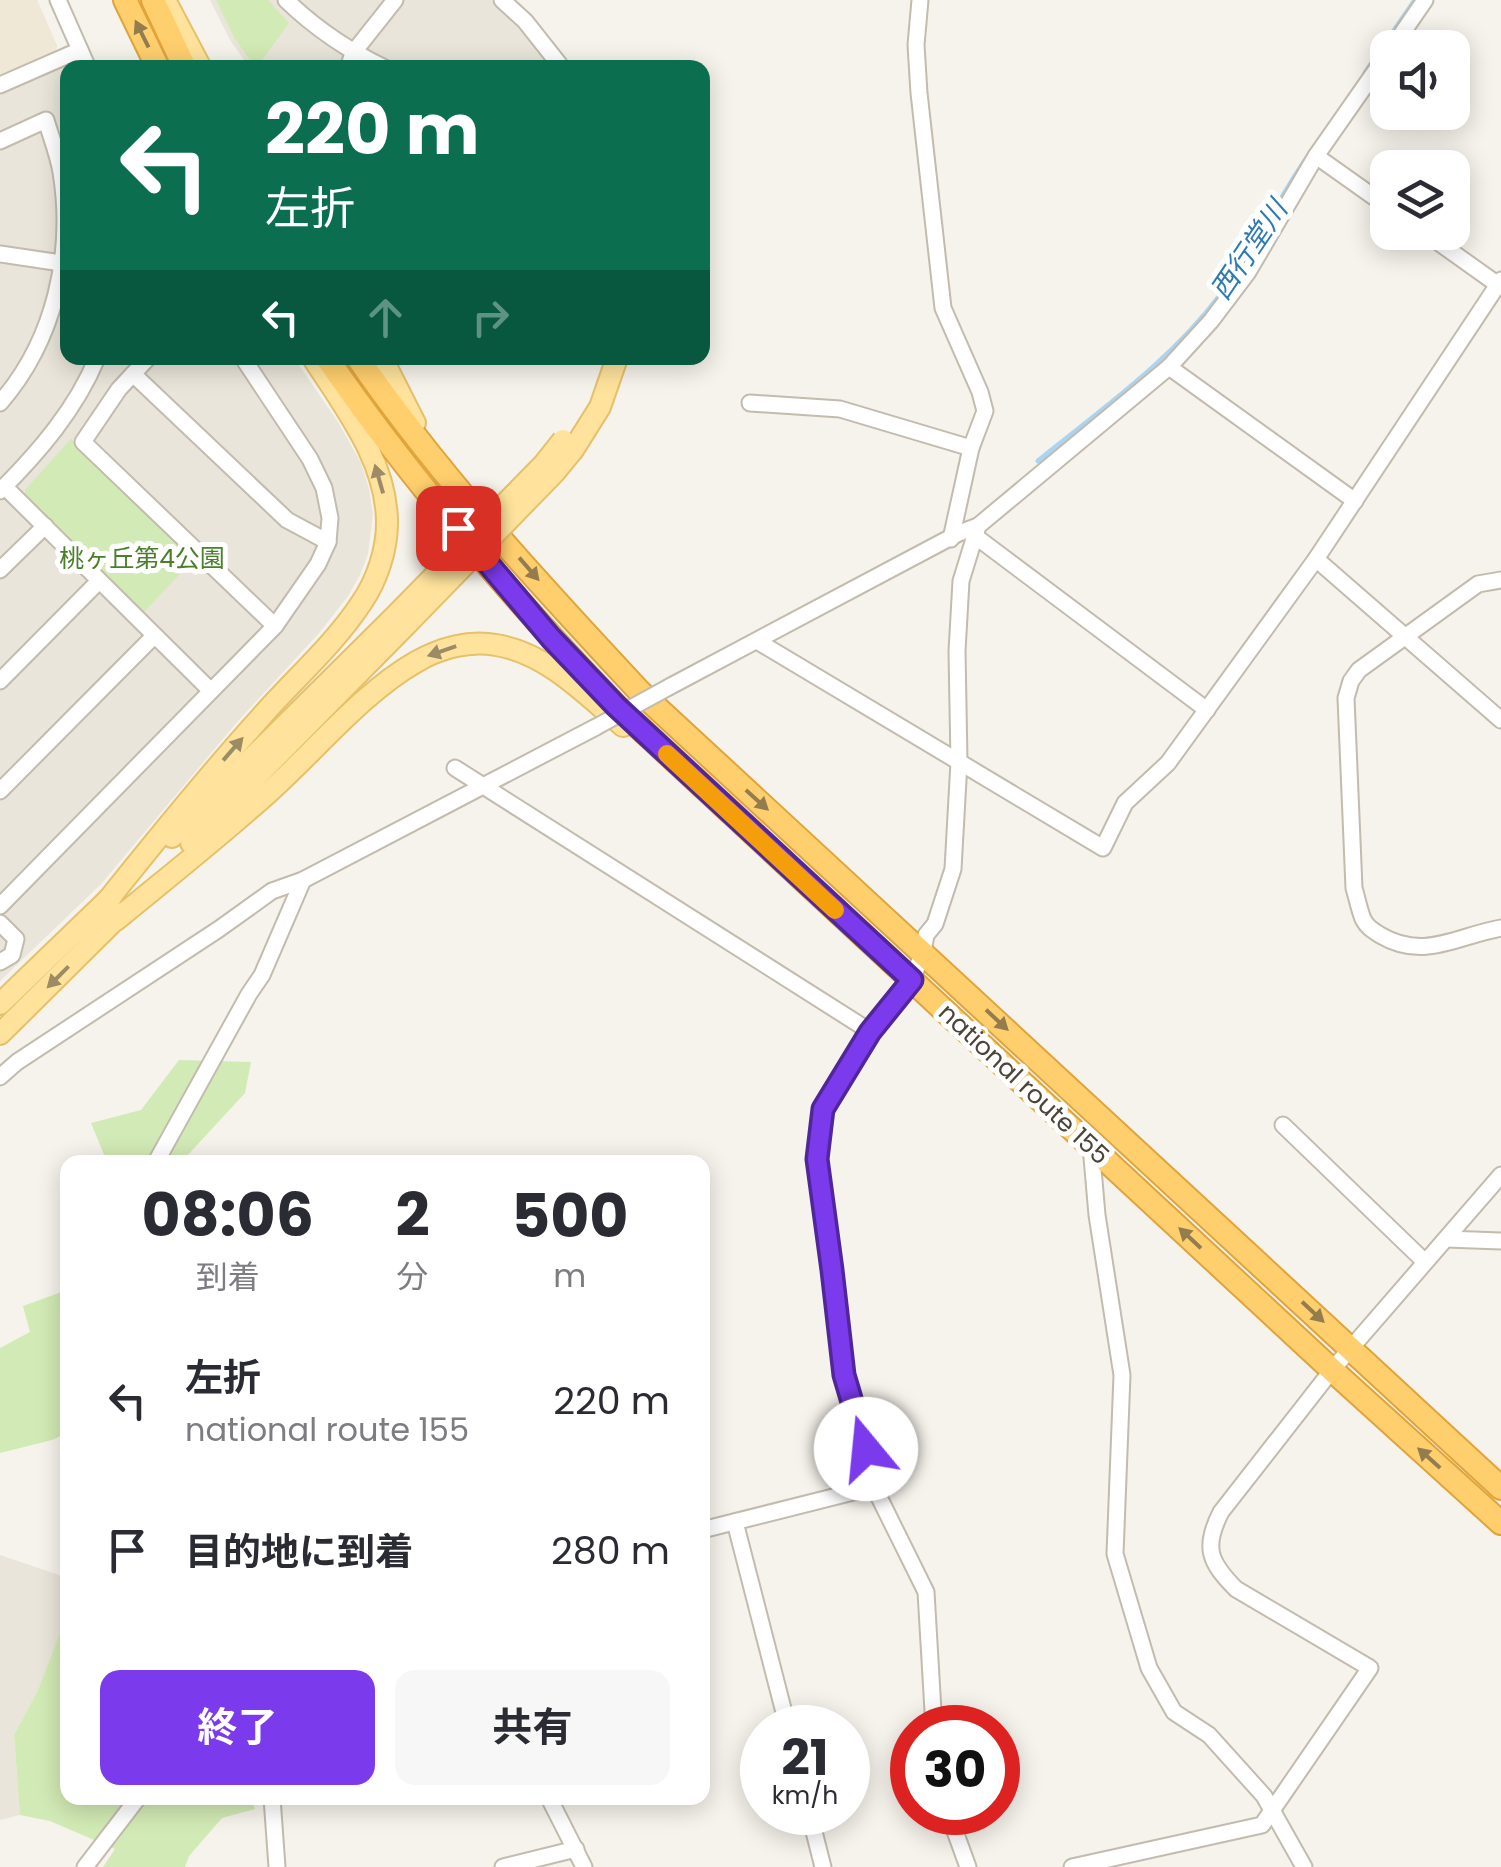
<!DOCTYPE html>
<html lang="ja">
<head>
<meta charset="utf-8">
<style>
	body { margin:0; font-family:Poppins,"Noto Sans JP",sans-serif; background:#f7f7f7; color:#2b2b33; height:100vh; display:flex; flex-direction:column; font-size:38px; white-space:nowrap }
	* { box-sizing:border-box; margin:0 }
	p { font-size:32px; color:#7c7c81 }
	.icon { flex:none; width:55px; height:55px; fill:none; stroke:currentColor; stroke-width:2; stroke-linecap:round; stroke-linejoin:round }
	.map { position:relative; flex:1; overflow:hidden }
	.side { position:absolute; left:60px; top:1155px; width:650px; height:650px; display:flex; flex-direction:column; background:#fff; border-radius:20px; box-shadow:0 5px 25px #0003 }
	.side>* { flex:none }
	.banner { position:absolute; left:60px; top:60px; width:650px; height:305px; border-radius:20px; box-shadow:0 5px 25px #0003; background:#0b6e4f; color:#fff; overflow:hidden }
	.tools { position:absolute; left:1370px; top:30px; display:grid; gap:20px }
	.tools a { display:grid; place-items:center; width:100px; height:100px; border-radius:20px; background:#fff; box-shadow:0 5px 25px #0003; font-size:50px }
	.speed { position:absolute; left:740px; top:1705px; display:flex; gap:20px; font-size:50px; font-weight:700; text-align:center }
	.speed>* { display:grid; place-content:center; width:130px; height:130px; border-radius:50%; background:#fff; box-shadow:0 5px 25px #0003; line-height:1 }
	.speed small { font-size:25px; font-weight:400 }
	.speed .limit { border:15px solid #d22; background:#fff; color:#111 }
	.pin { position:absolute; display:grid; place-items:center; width:85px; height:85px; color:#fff; margin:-42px; border-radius:20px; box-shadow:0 5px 15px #0006 }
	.me { position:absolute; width:110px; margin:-55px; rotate:343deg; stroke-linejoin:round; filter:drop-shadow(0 0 8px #0008) }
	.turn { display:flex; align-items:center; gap:35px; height:210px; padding:0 40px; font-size:45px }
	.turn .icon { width:130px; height:130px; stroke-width:2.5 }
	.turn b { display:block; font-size:70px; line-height:85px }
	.lanes { display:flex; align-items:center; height:95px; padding:0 40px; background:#0003; justify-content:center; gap:50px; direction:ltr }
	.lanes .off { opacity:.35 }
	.eta { display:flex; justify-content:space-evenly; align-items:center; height:170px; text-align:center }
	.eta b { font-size:60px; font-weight:700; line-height:70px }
	.action { display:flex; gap:20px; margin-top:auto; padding:20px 40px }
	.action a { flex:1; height:115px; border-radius:20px; background:#7c3aed; color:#fff; font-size:40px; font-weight:700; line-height:115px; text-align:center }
	.action a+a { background:#f7f7f7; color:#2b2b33 }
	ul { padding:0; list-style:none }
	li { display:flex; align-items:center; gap:30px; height:150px; padding:0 40px }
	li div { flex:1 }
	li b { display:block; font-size:38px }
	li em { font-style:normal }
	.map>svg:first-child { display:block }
</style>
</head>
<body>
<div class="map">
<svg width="1501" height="1867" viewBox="0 0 1501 1867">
	<rect width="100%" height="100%" fill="#f6f3ec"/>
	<g fill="#eae5da">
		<path d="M0 0H37L57 46 55 53 60 65 68 68V358H294L338 422 361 463 369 489 373 514 368 554 360 575 348 596 320 632 238 721 101 884 0 981Z"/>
		<path d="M210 0H491L563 67H249L230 40Z"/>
		<path d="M0 1555 68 1578 67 1614 38 1690 14 1735 20 1815 0 1820Z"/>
	</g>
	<path fill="#efe8d6" d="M0 0H37L57 46 55 52 0 78Z"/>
	<g fill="#d2eab5">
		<path d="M216 0H268L289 23 257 67H255L235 39Z"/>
		<path d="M71 439 196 557 142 614 25 497V490Z"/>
		<path d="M179 1060 251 1062 245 1093 185 1158H147L144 1162H107L91 1123 141 1110Z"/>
		<path d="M67 1290V1433L52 1440 0 1453V1348L30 1332 23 1306Z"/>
		<path d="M67 1614 68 1798H251L255 1809 222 1818 189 1856 185 1867H103L115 1849 50 1821 20 1815 14 1735 38 1690Z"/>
	</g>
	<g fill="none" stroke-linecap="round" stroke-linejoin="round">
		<g stroke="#a9d4f2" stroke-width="5">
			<path d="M1365 73 1415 0"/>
			<path d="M1038 461C1102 409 1171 361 1221 294 1254 251 1277 201 1308 156"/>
		</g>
		<g stroke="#c2bbae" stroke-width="19">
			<g id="minor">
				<path d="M58 0 88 68"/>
				<path d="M286 0C316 29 347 50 385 68"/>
				<path d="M502 0 525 21 559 64 556 68"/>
				<path d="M920 0 916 45 919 93 943 308 980 392 985 411 971 448 951 539"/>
				<path d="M1392 48 1425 0"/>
				<path d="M348 68 353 53 395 0"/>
				<path d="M0 85 80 50"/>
				<path d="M0 141 46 120C51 137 58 154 61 172 74 253 55 340 0 403"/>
				<path d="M1316 156 1388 207"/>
				<path d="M1424 232 1501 287"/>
				<path d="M0 254 68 264"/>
				<path d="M148 358 119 389 83 442 275 626"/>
				<path d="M1169 367 1355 501"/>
				<path d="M133 374 287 520 328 542"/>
				<path d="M750 403 840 409 971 448"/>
				<path d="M5 487 211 691"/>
				<path d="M0 491C39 452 76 409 97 358"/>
				<path d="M975 536 1207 710"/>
				<path d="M1316 559 1501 720"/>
				<path d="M0 570 45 526"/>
				<path d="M1501 580 1478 584 1359 670 1351 681 1346 698 1354 888C1357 898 1359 909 1363 919 1367 927 1372 930 1380 935 1424 961 1456 936 1501 928"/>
				<path d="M757 641 1103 848 1125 803 1168 763 1316 559 1501 280"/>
				<path d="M0 681 99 581"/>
				<path d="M669 687 959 533 978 526 1169 367 1211 321 1248 272 1316 156 1388 53"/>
				<path d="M455 768 871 1032"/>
				<path d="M0 791 154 636"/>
				<path d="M0 906 275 626 318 564 328 542 330 518 324 488 310 459 243 358"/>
				<path d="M0 923 16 939 12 955 0 962"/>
				<path d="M0 1077 17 1062 219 929 272 891 303 880 596 727"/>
				<path d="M1283 1125 1424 1261"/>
				<path d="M1091 1146 1097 1215 1122 1375 1115 1554 1149 1668 1174 1712 1209 1735 1264 1796 1304 1867"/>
				<path d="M156 1162 249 994 262 975 303 880"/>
				<path d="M1446 1239 1501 1241"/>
				<path d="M735 1522 788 1728"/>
				<path d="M702 1530 877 1486"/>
				<path d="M934 1728 926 1592 879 1497 844 1375 832 1270 817 1159 823 1109 871 1032 912 980 923 952 926 935 935 924 953 869 959 762 957 651 961 581 978 526"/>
				<path d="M272 1798 277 1867"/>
				<path d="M549 1798 584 1867"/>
				<path d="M809 1812 823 1867"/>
				<path d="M948 1812 968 1867"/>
				<path d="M85 1867 138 1798"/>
				<path d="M503 1867 576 1849"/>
				<path d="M1072 1867 1262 1825 1370 1668 1236 1589C1209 1562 1203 1547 1221 1512L1332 1370 1501 1175"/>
			</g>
		</g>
		<g stroke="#e6c16a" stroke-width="24">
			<g id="major">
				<path d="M165 0 201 68"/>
				<path d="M382 358 415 423"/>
				<path d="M573 450 600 407 617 358"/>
				<path d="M172 837 398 613"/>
				<path d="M191 843 408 623"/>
				<path d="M104 905C155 841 206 778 261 717 294 679 334 645 362 602 377 580 387 550 387 523 387 461 345 408 313 358"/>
				<path d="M116 920C167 878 219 837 268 793 314 752 363 692 416 662 440 648 469 640 496 645 547 653 586 695 623 726"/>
				<path d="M0 1004 112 896"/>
				<path d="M0 1034 122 913"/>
			</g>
		</g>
		<g stroke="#e0a43c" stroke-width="26">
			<g id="highway">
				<path d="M125 0 158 68"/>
				<path d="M153 0 185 68"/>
				<path d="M327 358C412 482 512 597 616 706L1332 1370 1501 1523"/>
				<path d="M358 358C439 476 543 588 641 693L1501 1488"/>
			</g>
		</g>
		<use href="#minor" stroke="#fff" stroke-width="15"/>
		<use href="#major" stroke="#ffe39c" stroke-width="20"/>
		<use href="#highway" stroke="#ffcf6e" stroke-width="22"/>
		<g stroke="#c2bbae" stroke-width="19" stroke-linecap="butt">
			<path id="minor-bridge" d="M596 727 669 687"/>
		</g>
		<g stroke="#e6c16a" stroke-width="24" stroke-linecap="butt">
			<g id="major-bridge">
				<path d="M398 613 544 464 563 440"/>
				<path d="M408 623 555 472 573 450"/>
			</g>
		</g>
		<use href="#minor-bridge" stroke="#fff" stroke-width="15"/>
		<use href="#major-bridge" stroke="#ffe39c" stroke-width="20"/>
	</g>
	<defs><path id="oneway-solid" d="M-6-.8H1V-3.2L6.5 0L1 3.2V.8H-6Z" transform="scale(2.5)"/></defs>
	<g fill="#937c4e">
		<use href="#oneway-solid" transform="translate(142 34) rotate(-116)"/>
		<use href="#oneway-solid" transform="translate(529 569) rotate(49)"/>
		<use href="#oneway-solid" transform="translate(757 800) rotate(42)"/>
		<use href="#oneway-solid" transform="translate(997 1020) rotate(43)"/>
		<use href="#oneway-solid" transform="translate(1190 1238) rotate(-137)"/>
		<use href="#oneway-solid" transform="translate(1313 1312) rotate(43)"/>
		<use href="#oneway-solid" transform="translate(1429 1458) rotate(-138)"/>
	</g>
	<g fill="#9c8c66">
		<use href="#oneway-solid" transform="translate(379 479) rotate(-106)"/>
		<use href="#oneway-solid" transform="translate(442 651) rotate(161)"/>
		<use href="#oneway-solid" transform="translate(233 749) rotate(-49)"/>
		<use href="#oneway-solid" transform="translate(58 977) rotate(135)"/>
	</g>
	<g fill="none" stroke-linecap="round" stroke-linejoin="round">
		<g stroke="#51269a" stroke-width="25">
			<path id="route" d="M458 528 551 638 616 706 912 980 870 1032 823 1109 817 1159 832 1270 844 1375 866 1449"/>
		</g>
		<use href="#route" stroke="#7c3aed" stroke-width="18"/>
		<path stroke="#f59e0b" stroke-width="18" d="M667 754 835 910"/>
	</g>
	<g text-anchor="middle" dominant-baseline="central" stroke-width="10" stroke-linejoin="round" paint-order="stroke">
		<g font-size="25" fill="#4a7f2a" stroke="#fff">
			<text x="142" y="558">桃ヶ丘第4公園</text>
		</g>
		<g font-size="25" fill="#4b4439" stroke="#fff">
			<text transform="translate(1024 1084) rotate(43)">national route 155</text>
		</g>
		<g font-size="28" font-style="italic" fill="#2e7ab2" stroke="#fff">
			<text transform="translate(1249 250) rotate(-56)">西行堂川</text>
		</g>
	</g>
</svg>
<div class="tools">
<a><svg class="icon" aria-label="sound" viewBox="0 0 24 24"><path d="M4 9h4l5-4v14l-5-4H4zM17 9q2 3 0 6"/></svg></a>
<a><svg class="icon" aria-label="layers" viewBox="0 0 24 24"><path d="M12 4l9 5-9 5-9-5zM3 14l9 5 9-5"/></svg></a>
</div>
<div class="speed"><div>21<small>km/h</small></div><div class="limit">30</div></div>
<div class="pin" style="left:458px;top:528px;background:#d93025"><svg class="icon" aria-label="arrive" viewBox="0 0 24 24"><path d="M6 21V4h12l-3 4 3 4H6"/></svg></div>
<svg class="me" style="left:866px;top:1449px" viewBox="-20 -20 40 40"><circle r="19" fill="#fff"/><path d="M0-13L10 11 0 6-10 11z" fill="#7c3aed"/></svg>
<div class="banner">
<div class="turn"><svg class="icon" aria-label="left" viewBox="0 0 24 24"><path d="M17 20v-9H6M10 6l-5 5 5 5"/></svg><div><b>220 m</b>左折</div></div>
<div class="lanes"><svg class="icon" aria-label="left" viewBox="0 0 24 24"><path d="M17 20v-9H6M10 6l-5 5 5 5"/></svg><svg class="icon off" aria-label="ahead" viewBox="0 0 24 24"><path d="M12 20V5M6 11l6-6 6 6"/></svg><svg class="icon off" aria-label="right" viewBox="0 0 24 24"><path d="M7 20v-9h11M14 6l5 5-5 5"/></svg></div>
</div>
<section class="side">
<div class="eta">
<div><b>08:06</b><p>到着</p></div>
<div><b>2</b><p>分</p></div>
<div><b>500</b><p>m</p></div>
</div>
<ul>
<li><svg class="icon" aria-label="left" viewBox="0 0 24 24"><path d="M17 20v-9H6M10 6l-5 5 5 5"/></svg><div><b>左折</b><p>national route 155</p></div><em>220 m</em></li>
<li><svg class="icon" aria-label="arrive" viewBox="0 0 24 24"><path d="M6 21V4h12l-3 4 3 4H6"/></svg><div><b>目的地に到着</b></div><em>280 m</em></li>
</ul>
<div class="action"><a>終了</a><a>共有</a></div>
</section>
</div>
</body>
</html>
